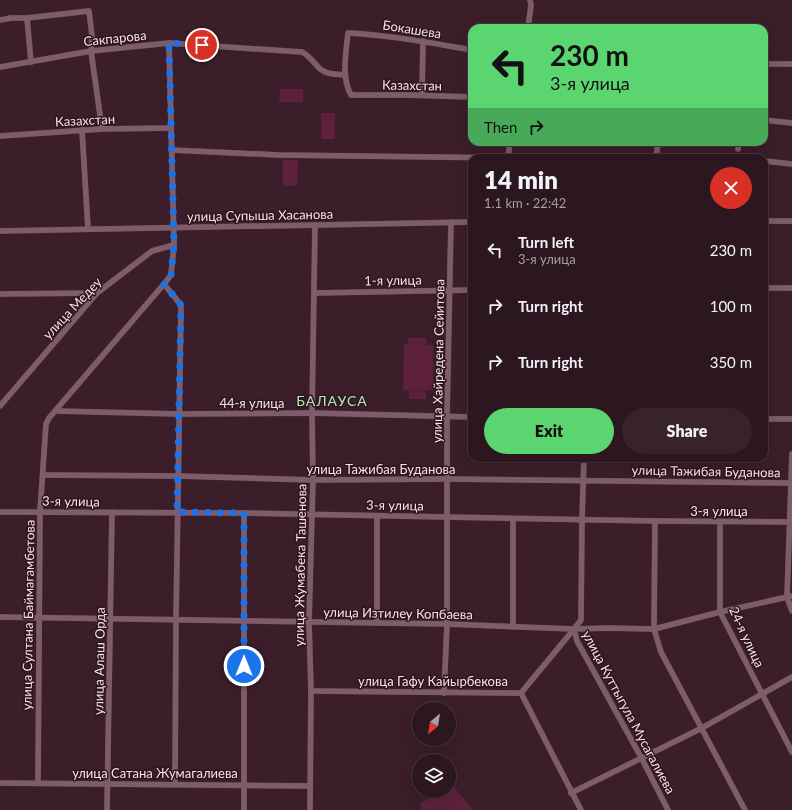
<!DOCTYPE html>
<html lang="en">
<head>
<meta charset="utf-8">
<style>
	body { margin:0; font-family:Lato,sans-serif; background:#38232d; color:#f1f3f6; height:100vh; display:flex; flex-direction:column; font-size:15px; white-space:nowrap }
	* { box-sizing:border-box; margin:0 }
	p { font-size:13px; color:#a69fa5 }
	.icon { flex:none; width:22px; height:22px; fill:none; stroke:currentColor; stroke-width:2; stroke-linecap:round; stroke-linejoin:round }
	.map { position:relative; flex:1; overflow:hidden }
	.drawer { position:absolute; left:468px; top:154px; width:300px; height:308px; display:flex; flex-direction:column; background:#2c1620; border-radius:12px; box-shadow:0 4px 16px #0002,0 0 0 1px #48353e }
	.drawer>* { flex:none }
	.guide { position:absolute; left:468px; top:24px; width:300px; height:122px; border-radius:12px; box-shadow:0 4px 16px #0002,0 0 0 1px #48353e; background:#5ad56f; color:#111; overflow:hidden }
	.needle { width:26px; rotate:210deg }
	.controls { position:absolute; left:412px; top:702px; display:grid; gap:8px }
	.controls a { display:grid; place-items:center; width:44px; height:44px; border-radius:50%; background:#2c1620; box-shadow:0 4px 16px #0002,0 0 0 1px #48353e; font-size:20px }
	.pin { position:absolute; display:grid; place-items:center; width:34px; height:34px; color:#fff; margin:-17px; border:2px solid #fff; border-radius:50%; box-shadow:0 1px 4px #0007 }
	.me { position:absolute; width:44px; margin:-22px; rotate:0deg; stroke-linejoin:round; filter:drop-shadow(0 0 3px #0008) }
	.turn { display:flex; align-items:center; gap:14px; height:84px; padding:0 16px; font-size:18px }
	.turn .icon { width:52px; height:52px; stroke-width:2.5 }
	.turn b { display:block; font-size:28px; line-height:34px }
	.then { display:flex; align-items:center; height:38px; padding:0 16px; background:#0003; gap:8px; font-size:15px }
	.round { display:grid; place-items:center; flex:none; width:42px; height:42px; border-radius:21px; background:#38232d }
	.head { display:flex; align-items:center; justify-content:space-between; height:68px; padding:0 16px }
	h1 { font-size:24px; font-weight:800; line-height:30px }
	.cta { display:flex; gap:8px; margin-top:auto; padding:8px 16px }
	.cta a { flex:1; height:46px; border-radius:24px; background:#5ad56f; color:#111; font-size:16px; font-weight:800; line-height:46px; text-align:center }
	.cta a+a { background:#38232d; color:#f1f3f6 }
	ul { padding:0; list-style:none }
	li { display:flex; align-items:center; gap:12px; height:56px; padding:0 16px }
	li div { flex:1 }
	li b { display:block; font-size:15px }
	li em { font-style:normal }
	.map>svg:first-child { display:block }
</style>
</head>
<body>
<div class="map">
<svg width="792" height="810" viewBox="0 0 792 810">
	<rect width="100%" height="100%" fill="#3b1e2a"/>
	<g fill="#5e213c">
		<path d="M280 89H303V102H279Z"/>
		<rect x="321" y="113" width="14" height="26"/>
		<path d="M283 160H298L297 186H283Z"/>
		<path d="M408 338H426V345H433V390H403L404 345 408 344Z"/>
		<path d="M409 390 426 391V399H409Z"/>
		<path d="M449 782H450L473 810H421L420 804 438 791H449Z"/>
	</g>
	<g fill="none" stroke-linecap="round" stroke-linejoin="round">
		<g stroke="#543c46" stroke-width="6">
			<g id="minor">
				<path d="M27 18 31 62"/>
				<path d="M0 20 11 18H27L89 11 92 36 91 51 102 129"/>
				<path d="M528 28 531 5 530 0"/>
				<path d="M169 43 174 245 171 275 164 284 181 305 176 620 175 784"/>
				<path d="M472 50C431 43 390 35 348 33 346 53 341 77 351 95H408L472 97"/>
				<path d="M764 64H792"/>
				<path d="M0 67 91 51 169 43 302 52C310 56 314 63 320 69 327 75 337 74 345 75"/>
				<path d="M422 95 423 41"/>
				<path d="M764 120 792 123"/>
				<path d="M82 130 88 229"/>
				<path d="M0 136 102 129 171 128"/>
				<path d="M738 149 739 142"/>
				<path d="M171 150 279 155 516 158"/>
				<path d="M508 158 510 142"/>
				<path d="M656 158 658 142"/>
				<path d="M764 161 792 164"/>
				<path d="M764 221H792"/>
				<path d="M0 231 472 222"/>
				<path d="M764 288H792"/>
				<path d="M315 293 472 290"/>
				<path d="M0 294 97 293"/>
				<path d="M0 406 97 293 152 251 174 245"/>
				<path d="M56 411 179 414 312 413 472 417"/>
				<path d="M764 419H792"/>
				<path d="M792 454 787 597 792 611"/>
				<path d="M584 458 582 520 581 620 574 629 577 641 642 759 668 810"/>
				<path d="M43 475 178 476 313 480 447 479 792 483"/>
				<path d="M0 512 244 513 655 521 790 522"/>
				<path d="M244 513V810"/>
				<path d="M655 521 654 629 661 652 745 810"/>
				<path d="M720 522V612L792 752"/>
				<path d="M0 617 447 624 574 629 608 628 654 629 720 612 792 596"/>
				<path d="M377 623V516"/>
				<path d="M513 626V519"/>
				<path d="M311 691 521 693 581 810"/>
				<path d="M444 693 447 624V416L451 222"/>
				<path d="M521 693 574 629"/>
				<path d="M0 783 310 786"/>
				<path d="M38 783 40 512 46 424 49 418 164 284"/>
				<path d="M571 793 702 728 792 677"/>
				<path d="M107 810 112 512"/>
				<path d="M310 810 311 691 309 622 313 480 312 413 315 225"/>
			</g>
		</g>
		<use href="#minor" stroke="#7f5c69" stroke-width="5.5"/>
	</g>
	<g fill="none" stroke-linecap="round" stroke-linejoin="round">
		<path stroke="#1a73e8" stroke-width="7" stroke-dasharray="0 12.6" d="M202 45 169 43 174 244 171 276 164 284 181 305 177 512 244 513V666"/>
	</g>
	<g text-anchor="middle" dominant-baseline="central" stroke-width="3" stroke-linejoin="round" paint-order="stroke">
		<g font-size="13" fill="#f6e2e9" stroke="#301420">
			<text transform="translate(412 29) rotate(9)">Бокашева</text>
			<text transform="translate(115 38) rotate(-6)">Сакпарова</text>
			<text transform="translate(412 85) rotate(1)">Казахстан</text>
			<text transform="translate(85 120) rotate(-3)">Казахстан</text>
			<text transform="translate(260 215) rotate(-1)">улица Супыша Хасанова</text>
			<text transform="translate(393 280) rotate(-1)">1-я улица</text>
			<text transform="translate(72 308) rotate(-47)">улица Медеу</text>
			<text transform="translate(438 361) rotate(-89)">улица Хайредена Сейитова</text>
			<text x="252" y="403">44-я улица</text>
			<text x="381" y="469">улица Тажибая Буданова</text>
			<text transform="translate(706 471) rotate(1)">улица Тажибая Буданова</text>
			<text transform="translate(71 501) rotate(1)">3-я улица</text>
			<text transform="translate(395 505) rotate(1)">3-я улица</text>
			<text x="719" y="511">3-я улица</text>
			<text transform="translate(300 565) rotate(-89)">улица Жумабека Ташенова</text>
			<text transform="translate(398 613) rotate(1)">улица Изтилеу Копбаева</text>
			<text transform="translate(28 615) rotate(-89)">улица Султана Баймагамбетова</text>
			<text transform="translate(747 637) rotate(65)">24-я улица</text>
			<text transform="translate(99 661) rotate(-89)">улица Алаш Орда</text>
			<text x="433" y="681">улица Гафу Кайырбекова</text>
			<text transform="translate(629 712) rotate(62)">улица Куттыгула Мусагалиева</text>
			<text x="155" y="773">улица Сатана Жумагалиева</text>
		</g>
		<g font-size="14" letter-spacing="1" fill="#adecb3" stroke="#301420">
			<text x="332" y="400">БАЛАУСА</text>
		</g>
	</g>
</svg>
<div class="controls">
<a><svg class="needle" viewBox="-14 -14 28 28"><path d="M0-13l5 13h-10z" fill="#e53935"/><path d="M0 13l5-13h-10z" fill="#a69fa5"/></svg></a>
<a><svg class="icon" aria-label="layers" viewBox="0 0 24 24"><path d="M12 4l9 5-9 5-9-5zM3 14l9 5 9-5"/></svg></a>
</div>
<div class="pin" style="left:202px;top:45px;background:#d93025"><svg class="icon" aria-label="arrive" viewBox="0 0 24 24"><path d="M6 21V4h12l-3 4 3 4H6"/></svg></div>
<svg class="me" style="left:244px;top:666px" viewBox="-20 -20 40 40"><circle r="17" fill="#1a73e8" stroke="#fff" stroke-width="3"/><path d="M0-11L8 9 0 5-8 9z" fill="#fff"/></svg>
<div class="guide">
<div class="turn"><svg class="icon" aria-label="left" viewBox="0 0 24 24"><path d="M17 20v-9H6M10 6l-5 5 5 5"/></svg><div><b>230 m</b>3-я улица</div></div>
<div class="then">Then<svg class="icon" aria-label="right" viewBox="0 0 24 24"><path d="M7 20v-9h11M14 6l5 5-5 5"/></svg></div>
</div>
<section class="drawer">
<div class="head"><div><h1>14 min</h1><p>1.1 km · 22:42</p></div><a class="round" style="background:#d93025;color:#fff"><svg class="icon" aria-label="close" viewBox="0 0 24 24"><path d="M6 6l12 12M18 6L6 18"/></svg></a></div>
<ul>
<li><svg class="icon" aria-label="left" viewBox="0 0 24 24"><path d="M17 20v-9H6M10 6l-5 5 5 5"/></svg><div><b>Turn left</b><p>3-я улица</p></div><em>230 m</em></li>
<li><svg class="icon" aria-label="right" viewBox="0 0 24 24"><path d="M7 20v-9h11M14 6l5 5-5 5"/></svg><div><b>Turn right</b></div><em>100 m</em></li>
<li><svg class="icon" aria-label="right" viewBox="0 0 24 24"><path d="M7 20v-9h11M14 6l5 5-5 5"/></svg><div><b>Turn right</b></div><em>350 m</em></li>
</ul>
<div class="cta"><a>Exit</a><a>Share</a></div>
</section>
</div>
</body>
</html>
